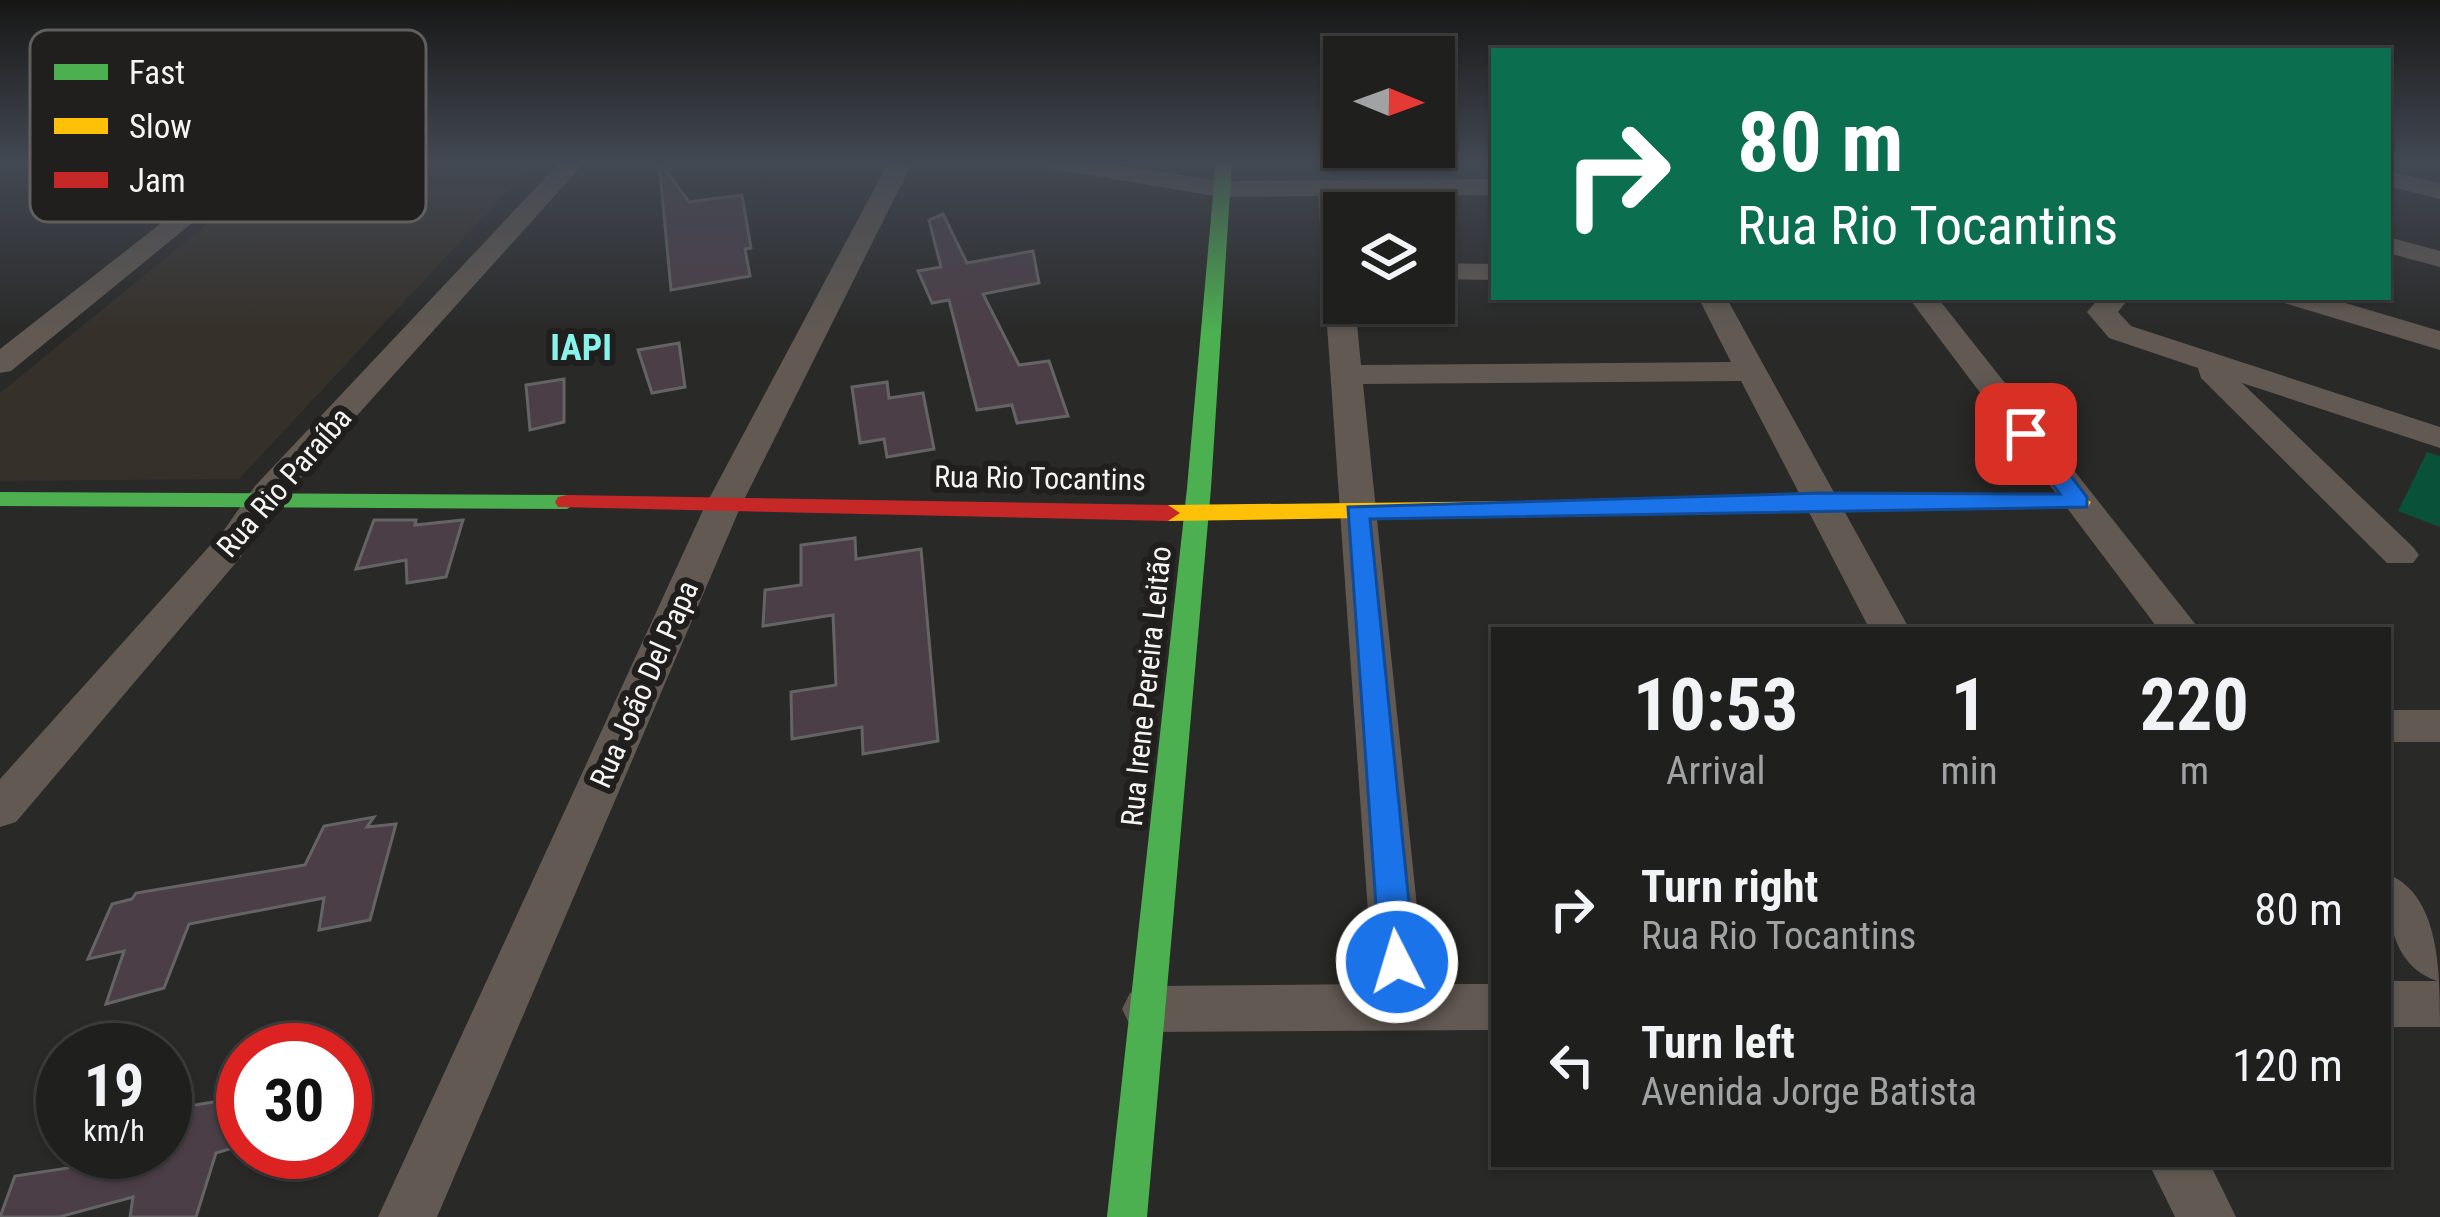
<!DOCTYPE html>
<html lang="en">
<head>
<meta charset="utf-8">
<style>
	body { margin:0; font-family:"Roboto Condensed",sans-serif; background:#2c2c2b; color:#f1f3f6; height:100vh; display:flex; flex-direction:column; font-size:45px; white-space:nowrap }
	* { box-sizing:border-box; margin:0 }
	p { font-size:39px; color:#a1a2a4 }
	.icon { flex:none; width:66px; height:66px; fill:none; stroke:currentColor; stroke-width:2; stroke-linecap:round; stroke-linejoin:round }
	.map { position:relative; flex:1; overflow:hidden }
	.details { position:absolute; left:1491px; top:627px; width:900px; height:540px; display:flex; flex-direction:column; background:#1f1f1e; border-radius:0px; box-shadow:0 3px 9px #0004,0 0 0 3px #3c3d3c }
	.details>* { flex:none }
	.top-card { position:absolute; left:1491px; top:48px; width:900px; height:252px; border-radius:0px; box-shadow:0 3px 9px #0004,0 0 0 3px #3c3d3c; background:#0b6e4f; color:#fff; overflow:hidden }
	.needle { width:78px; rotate:91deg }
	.fabs { position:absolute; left:1323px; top:36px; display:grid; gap:24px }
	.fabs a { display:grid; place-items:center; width:132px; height:132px; border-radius:0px; background:#1f1f1e; box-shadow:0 3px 9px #0004,0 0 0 3px #3c3d3c; font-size:60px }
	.speed { position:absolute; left:36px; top:1023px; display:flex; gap:24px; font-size:60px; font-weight:700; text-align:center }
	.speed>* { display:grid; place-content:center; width:156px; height:156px; border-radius:50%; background:#1f1f1e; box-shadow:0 3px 9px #0004,0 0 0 3px #3c3d3c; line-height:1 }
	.speed small { font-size:30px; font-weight:400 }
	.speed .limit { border:18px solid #d22; background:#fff; color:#111 }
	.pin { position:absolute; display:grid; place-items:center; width:102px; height:102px; color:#fff; margin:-51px; border-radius:24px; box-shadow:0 6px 18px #0006 }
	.me { position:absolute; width:132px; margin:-66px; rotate:355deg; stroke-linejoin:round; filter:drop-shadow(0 0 9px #0008) }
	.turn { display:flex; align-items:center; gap:42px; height:252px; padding:0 48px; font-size:54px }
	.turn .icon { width:156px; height:156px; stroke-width:2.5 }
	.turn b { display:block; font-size:84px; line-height:102px }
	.eta { display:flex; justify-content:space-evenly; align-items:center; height:204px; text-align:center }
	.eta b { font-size:72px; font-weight:700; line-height:84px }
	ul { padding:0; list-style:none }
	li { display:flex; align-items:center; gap:36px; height:156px; padding:0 48px }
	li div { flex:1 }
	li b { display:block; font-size:45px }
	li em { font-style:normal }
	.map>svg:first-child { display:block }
</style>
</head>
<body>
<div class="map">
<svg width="2440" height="1217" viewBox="0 0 2440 1217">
	<rect width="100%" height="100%" fill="#292928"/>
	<path fill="#35302a" d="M527 170 239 479 0 481V393L271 172Z"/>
	<path fill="#0a513a" d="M2427 452 2440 456V527L2398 511Z"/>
	<g fill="#4c3e47" stroke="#656464" stroke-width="3">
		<path d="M659 161 689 202 742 195 751 248 745 249 750 276 671 290Z"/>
		<path d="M943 214 967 263 1033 251 1039 283 983 294 1019 365 1049 361 1068 416 1017 423 1012 405 977 410 949 300 932 303 918 271 941 267 929 220Z"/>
		<path d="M679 343 685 387 652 393 638 350Z"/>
		<path d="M564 379V422L530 430 526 385Z"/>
		<path d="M887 382 889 398 923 393 934 449 887 457 884 439 860 443 852 387Z"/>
		<path d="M374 520H416L415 525 463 520 446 577 407 583 406 560 356 569Z"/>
		<path d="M855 538 856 559 921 549 938 741 863 754 862 727 792 739 791 692 836 685 833 615 763 626 765 590 801 585V545Z"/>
		<path d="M374 817 367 827 396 824 370 920 319 930 324 898 189 924 164 988 106 1004 124 951 88 959 112 904 132 899 136 893 305 865 324 826Z"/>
		<path d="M243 1097V1145L216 1153 196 1217H130L133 1197 59 1217H0L15 1176 68 1168 75 1152H165V1110Z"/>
	</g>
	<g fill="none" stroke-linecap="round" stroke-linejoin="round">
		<g fill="#615952" fill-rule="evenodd">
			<path d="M241 161H268L11 371 0 373V349Z"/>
			<path d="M561 161H586L280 501 250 546 16 822 0 827V779L224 530 255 486Z"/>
			<path d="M889 161H913L740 508 437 1217H378L704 508Z"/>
			<path d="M1036 161H1091L1220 181 1494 179V195L1344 196V303H1355L1361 365 1731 362 1698 297H1726L1910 630H1870L1741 381 1363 384 1425 984H1494V1030L1148 1032 1130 1025 1122 1009 1130 993 1148 986 1373 984 1318 196 1220 197 1048 168Z"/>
			<path d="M2388 171 2440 183V199L2388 186Z"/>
			<path d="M2388 237 2440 251V267L2388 253Z"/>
			<path d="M1434 263 1494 264V280L1434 279Z"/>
			<path d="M1908 297H1937L2200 630H2159Z"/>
			<path d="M2100 297H2130L2118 312 2131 326 2440 427V448L2242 383 2413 547 2419 555 2413 563H2387L2201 378 2198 368 2109 338 2087 312Z"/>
			<path d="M2280 297H2325L2440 331V350L2284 303Z"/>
			<rect x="2388" y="710" width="52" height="32"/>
			<path d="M2388 874C2440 896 2440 971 2440 1027H2388V981H2437C2390 964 2388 916 2388 874Z"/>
			<path d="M2149 1164H2210L2236 1217H2175Z"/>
		</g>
		<g fill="#4caf50" fill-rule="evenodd">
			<path d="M1216 161H1232L1211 488 1147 1217H1107L1187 488Z"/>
			<path d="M0 492 567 495 579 502 567 509 0 506Z"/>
		</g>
		<path fill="#ffc107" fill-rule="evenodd" d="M2079 495 2091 502 2088 507 1168 521 1156 513 1168 505Z"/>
		<path fill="#c62828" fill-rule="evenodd" d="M567 495 1168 505 1180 513 1168 521 558 507 555 502 558 497Z"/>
	</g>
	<linearGradient id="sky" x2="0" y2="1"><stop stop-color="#171716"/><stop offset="0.49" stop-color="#434953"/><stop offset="1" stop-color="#434953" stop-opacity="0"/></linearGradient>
	<rect width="2440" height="331" fill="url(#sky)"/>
	<path fill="#1a73e8" stroke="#114b97" stroke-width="3" d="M2026 427 2035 429 2087 497V507L1370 519 1415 962 1410 973 1397 977 1385 973 1380 962 1348 507 1821 493 2060 494 2015 434Z"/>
	<g text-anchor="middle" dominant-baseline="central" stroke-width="12" stroke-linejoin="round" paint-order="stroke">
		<g font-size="30" fill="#f6f5f3" stroke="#201f1d">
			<text transform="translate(1040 478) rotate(1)">Rua Rio Tocantins</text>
			<text transform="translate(284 482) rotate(-49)">Rua Rio Paraíba</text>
			<text transform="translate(644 684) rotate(-66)">Rua João Del Papa</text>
			<text transform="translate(1146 686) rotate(-84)">Rua Irene Pereira Leitão</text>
		</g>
		<g font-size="36" font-weight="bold" fill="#88f3ea" stroke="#201f1d">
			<text x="581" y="348">IAPI</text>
		</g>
	</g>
	<rect x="30" y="30" width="396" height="192" rx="18" fill="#201f1d" stroke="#605f5d" stroke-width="3"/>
	<rect x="54" y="64" width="54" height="16" fill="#4caf50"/>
	<rect x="54" y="118" width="54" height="16" fill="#ffc107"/>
	<rect x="54" y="172" width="54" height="16" fill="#c62828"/>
	<g font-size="33" fill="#f6f5f3">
		<text x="129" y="84">Fast</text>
		<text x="129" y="138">Slow</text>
		<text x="129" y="192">Jam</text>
	</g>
</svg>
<div class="fabs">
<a><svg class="needle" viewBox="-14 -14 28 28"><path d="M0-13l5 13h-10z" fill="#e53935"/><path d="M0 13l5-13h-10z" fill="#a1a2a4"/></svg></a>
<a><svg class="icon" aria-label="layers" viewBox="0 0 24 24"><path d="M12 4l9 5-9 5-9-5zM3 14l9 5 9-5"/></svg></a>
</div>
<div class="speed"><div>19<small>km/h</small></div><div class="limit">30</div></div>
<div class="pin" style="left:2026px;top:434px;background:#d93025"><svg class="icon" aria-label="arrive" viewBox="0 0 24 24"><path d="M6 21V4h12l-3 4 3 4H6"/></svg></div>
<svg class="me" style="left:1397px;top:962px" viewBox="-20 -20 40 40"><circle r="17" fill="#1a73e8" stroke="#fff" stroke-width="3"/><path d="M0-11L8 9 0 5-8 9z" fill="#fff"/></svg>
<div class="top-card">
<div class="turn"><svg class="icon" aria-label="right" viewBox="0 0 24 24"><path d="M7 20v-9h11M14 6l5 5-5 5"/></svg><div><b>80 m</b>Rua Rio Tocantins</div></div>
</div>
<section class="details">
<div class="eta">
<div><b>10:53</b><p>Arrival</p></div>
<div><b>1</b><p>min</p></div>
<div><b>220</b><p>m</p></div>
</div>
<ul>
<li><svg class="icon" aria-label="right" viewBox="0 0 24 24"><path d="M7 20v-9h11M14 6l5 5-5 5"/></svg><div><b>Turn right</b><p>Rua Rio Tocantins</p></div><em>80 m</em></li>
<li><svg class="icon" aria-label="left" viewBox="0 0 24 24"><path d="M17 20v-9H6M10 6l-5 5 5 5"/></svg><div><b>Turn left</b><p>Avenida Jorge Batista</p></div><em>120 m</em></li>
</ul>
</section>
</div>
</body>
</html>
